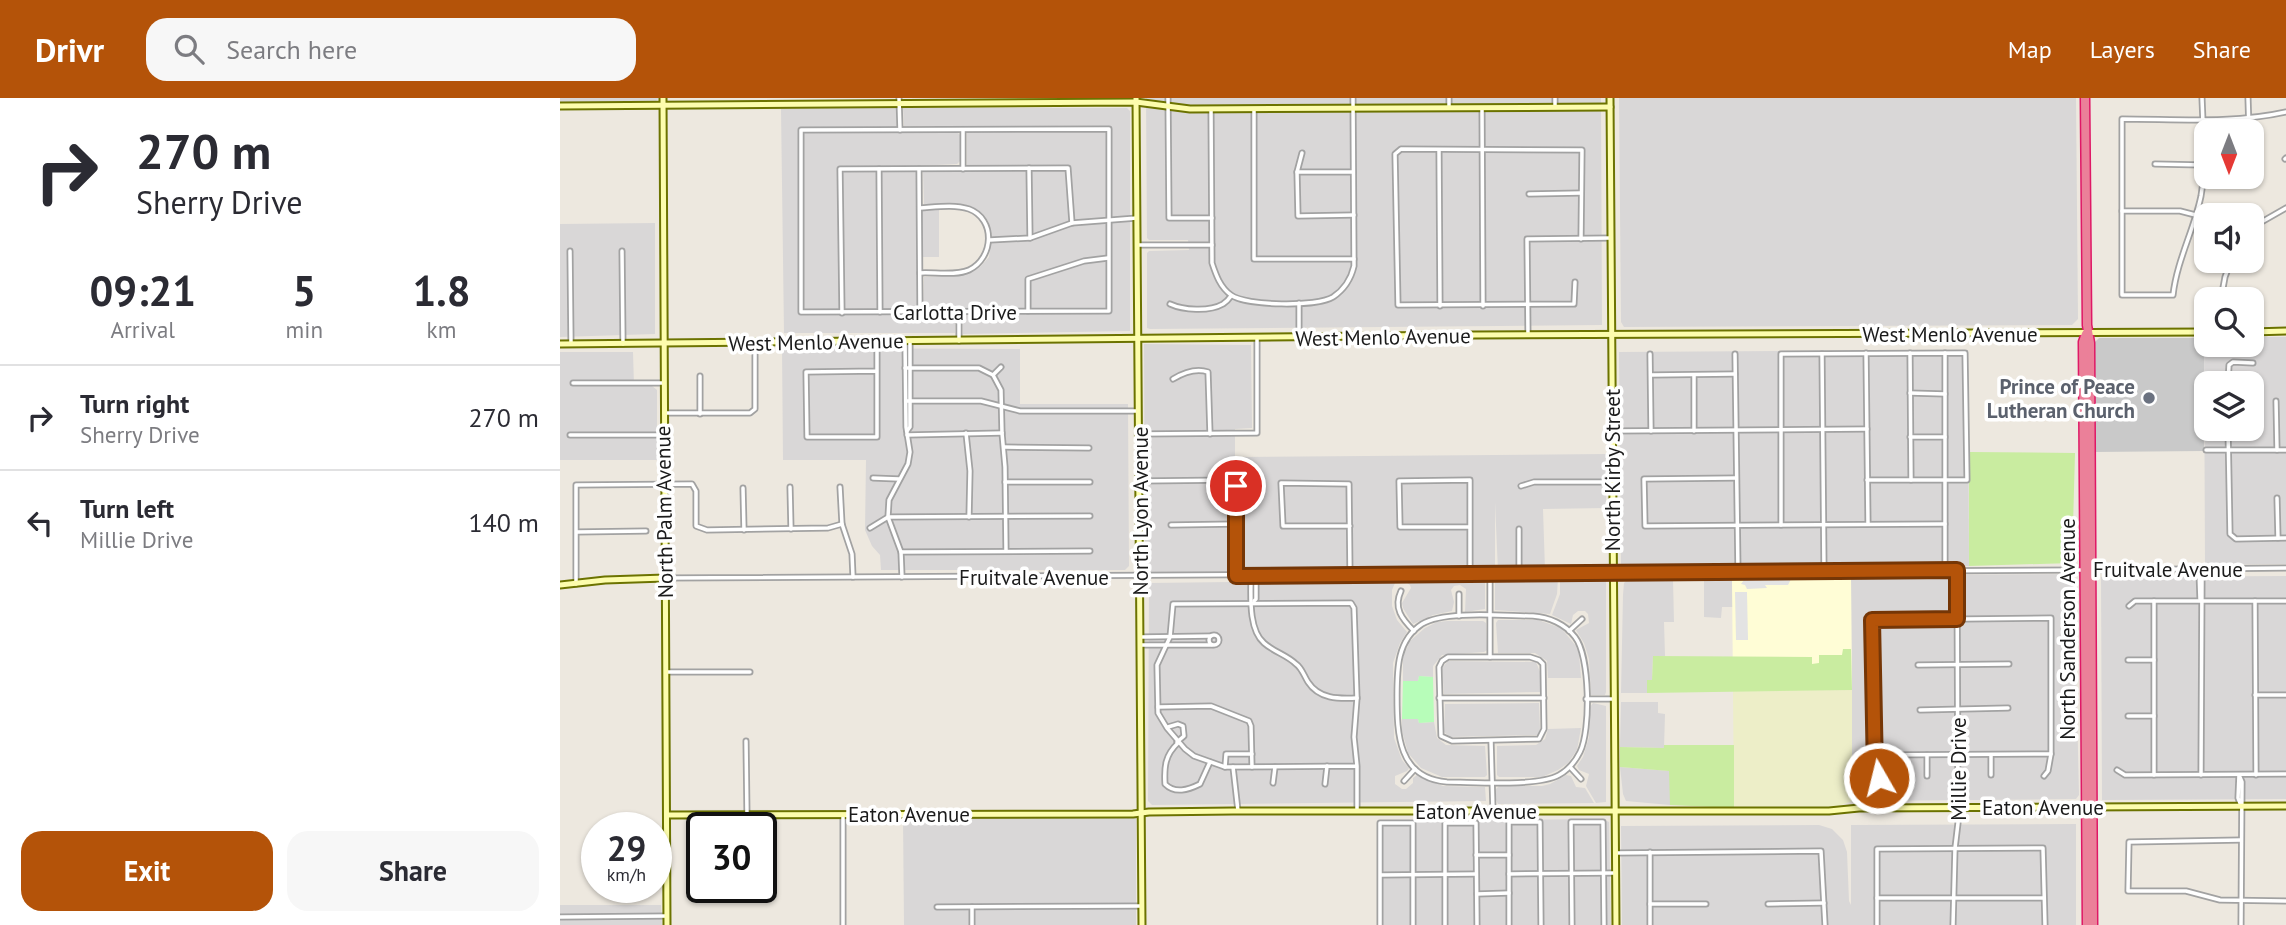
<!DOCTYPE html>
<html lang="en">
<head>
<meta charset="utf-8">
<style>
	body { margin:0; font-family:"PT Sans",sans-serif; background:#f7f7f7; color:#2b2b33; height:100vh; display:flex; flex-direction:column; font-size:26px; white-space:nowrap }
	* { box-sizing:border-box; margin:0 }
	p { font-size:23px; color:#7c7c81 }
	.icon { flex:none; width:38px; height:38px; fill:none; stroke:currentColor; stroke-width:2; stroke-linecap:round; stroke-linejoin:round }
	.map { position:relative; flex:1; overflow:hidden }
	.sheet { display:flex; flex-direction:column; background:#fff; width:560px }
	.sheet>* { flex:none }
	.guide { background:#fff; color:#2b2b33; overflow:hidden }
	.needle { width:46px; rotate:180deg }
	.fabs { position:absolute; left:1634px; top:21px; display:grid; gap:14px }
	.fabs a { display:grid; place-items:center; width:70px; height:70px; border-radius:14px; background:#fff; box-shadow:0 2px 5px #0004; font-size:35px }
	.speed { position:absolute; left:21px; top:714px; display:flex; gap:14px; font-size:35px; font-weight:700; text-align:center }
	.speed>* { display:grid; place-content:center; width:91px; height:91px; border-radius:50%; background:#fff; box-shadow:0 2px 5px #0004; line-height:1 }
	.speed small { font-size:18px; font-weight:400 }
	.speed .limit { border:4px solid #111; border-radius:10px; background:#fff; color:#111 }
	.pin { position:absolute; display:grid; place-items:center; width:60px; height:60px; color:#fff; margin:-30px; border:4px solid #fff; border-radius:50%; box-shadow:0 2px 7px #0007 }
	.me { position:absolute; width:77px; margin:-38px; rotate:352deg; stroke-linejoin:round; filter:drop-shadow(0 0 5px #0008) }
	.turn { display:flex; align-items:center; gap:24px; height:147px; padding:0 21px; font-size:32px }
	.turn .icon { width:91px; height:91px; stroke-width:2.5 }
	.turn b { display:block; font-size:49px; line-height:60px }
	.eta { display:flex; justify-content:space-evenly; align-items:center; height:119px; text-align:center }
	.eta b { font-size:42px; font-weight:700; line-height:49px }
	.action { display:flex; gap:14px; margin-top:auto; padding:14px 21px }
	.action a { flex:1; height:80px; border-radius:21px; background:#b45309; color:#fff; font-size:28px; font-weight:700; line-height:80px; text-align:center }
	.action a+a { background:#f7f7f7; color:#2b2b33 }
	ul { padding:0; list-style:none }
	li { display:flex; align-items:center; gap:21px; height:105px; padding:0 21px; border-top:2px solid #e1e1e2 }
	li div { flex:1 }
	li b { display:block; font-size:26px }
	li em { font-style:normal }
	header { display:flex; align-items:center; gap:42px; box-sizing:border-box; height:98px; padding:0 35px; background:#b45309; color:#fff }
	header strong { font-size:33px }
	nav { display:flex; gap:38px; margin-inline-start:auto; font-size:24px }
	.search { width:490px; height:63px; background:#f7f7f7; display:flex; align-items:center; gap:18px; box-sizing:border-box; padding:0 24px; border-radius:21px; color:#7c7c81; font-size:26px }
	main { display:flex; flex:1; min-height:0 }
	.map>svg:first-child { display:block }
</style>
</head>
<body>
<header>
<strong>Drivr</strong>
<div class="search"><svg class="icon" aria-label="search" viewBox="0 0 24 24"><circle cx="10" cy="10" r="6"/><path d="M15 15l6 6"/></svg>Search here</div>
<nav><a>Map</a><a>Layers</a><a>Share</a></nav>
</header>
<main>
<section class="sheet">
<div class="guide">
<div class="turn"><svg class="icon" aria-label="right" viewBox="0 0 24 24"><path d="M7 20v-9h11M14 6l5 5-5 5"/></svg><div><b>270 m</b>Sherry Drive</div></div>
</div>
<div class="eta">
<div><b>09:21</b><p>Arrival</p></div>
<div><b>5</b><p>min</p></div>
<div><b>1.8</b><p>km</p></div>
</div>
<ul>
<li><svg class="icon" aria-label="right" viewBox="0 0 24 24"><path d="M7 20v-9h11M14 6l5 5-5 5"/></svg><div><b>Turn right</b><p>Sherry Drive</p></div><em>270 m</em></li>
<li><svg class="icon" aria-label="left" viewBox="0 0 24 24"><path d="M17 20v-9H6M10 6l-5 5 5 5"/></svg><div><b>Turn left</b><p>Millie Drive</p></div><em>140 m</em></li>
</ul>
<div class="action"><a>Exit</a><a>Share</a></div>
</section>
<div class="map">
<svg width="1726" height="827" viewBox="0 0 1726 827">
	<rect width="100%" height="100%" fill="#ede8df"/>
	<g fill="#d9d7d7" fill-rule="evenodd">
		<path d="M0 0H98V1L95 4 0 5Z"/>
		<path d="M586 0H1041L1042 227 590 231 587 230V155L589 153 629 152 628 142H589L587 140Z"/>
		<path d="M1059 0H1516L1518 221 1512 227 1064 229 1061 224Z"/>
		<path d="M336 9 337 33 397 34 400 37V63L397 66 356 68 357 112H379V159H357V216L393 217 396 218 395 235H224L221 11Z"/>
		<path d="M343 10H567L570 13V233L403 236 402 210 363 209 364 179 401 177 420 169 429 159 432 136 428 123 418 112 404 106H364L363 74 407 73V28H344Z"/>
		<path d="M95 125V236L0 239V126Z"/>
		<path d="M1692 239H1726V466L1645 467 1644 240H1647V247H1692ZM1647 285H1692V331H1647Z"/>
		<path d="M584 246 691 247 692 330 675 331V359L1046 356V410L983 411 985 472 938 473 935 404V473L585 474Z"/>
		<path d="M222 250 460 251V306H568L569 468 565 472H321L320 457 312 448 305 432 306 362H223Z"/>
		<path d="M1408 252 1409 468 1065 470 1061 466 1059 254Z"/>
		<path d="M0 254H73L74 288H92L97 292V362H0Z"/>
		<path d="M1514 476 1519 697 1516 701 1292 703 1291 477Z"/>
		<path d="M1726 478V701L1542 702 1541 479Z"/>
		<path d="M1144 479H1172L1173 509H1162L1161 520 1144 519Z"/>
		<path d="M951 480H998L997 496 990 516 935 512V481Z"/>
		<path d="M1043 481 1046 483V594L1045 597H1031L1029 561 1024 545 1016 532 1029 525 1028 516 1025 513H1018L1013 517 1011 526 992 517 1000 496V481Z"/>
		<path d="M840 482 835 485 832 492V508L837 522 847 534 840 545 833 565 834 640 842 662 849 670 847 673 835 678V686L842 691H846L853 685V680L857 677 883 688 925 689 926 703 592 707 588 703 589 485Z"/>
		<path d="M843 482H925V511L905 514 906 491 900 487 894 488 891 492 894 504 892 513 873 517 853 526 843 510 842 505 851 490 850 487Z"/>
		<path d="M1067 482H1113L1114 524H1104L1105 558H1093L1092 582H1087V595H1061L1063 497 1064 485Z"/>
		<path d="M938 522H978L1001 530 1016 548 1019 556 1021 580H988L987 563 975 555H938L936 525Z"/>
		<path d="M888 523H923L926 525 927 552 924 554 882 557 873 568V579L859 578 858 583H843V559L850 543 865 530 877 524Z"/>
		<path d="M888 563 976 564 980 574V594L884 596 882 570Z"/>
		<path d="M1061 604H1098V615L1105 616 1104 650 1060 649Z"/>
		<path d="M979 605 980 631 978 637 890 639 884 634 885 606Z"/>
		<path d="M1033 605 1046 608V704L1036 705 1026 688 1029 676 1019 672 1017 668 1023 659 1029 639 1030 609Z"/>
		<path d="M842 621H858L859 625 874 624 877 640 886 647 925 648 927 677 925 679H882L861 670 848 655 842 633Z"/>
		<path d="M1021 630 1017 652 1008 665 998 672 982 679H939L937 677V648L976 647 985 641 988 631Z"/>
		<path d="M1060 669 1110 673V707L1066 703 1063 696Z"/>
		<path d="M1006 677 1011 678 1016 689 1025 690 1034 705 938 706 936 702V691L939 688H982L990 686Z"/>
		<path d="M576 719V827H344L343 720Z"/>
		<path d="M1043 721 1049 724 1051 827H819L818 723Z"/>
		<path d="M1516 726V827H1062L1061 728 1259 727 1272 731 1283 742 1287 754 1289 803 1291 807V727Z"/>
		<path d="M0 807H101L102 827H0Z"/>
	</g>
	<path fill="#fffdd6" d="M1291 478 1292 592 1173 593 1172 479 1283 481Z"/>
	<path fill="#c9c9c9" d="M1539 240H1644V353L1534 354 1533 246Z"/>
	<path fill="#edeec8" d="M1292 592V703L1276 709 1174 710 1173 593Z"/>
	<g fill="#c9eca0">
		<path d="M1409 354 1515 355 1512 465 1409 468Z"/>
		<path d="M1283 551H1291L1292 592 1087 595V582H1092L1093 558 1252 559V566L1259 565V557H1282Z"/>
		<path d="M1104 647H1174V710L1110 707 1109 673 1060 669V649L1104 650Z"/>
	</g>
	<path fill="#b7fdb9" d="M859 578 873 579 874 624 859 625 858 621H842L843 583H858Z"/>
	<g fill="#e3e3e3">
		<path d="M1231 481 1228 487H1205L1207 490 1187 491 1185 487 1181 486 1184 482Z"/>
		<path d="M1175 494H1187L1188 542H1176Z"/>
	</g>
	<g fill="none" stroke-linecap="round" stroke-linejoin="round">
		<g stroke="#a2a2a2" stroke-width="7">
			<g id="street">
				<path d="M339 0 340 32"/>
				<path d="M608 0 609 120H652"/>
				<path d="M889 0V10"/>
				<path d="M995 0V9"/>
				<path d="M1642 0C1643 29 1646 70 1641 98 1634 132 1617 162 1613 197H1562V21C1616 21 1673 26 1726 14"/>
				<path d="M1688 0 1689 33"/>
				<path d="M922 10 923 208"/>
				<path d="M651 11 652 165C656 177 660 189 671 197 686 208 757 209 773 199 785 191 791 181 794 168L793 0"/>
				<path d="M694 11V161H794"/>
				<path d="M549 31V213L241 214V32Z"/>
				<path d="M403 32V71"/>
				<path d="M879 53 880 208"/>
				<path d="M742 55 737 74 738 118 794 117"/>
				<path d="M1725 61 1726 60"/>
				<path d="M1595 66 1642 67"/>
				<path d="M469 70 470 140"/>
				<path d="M319 71 320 214"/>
				<path d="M359 71 360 215"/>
				<path d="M737 74H793"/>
				<path d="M969 96 1021 95"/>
				<path d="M360 110C376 109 394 106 409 111 436 121 434 160 409 172 396 178 374 174 360 175"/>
				<path d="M1562 113H1620L1647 120"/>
				<path d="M1692 132 1698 126 1726 110"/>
				<path d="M430 142 470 140 512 125 577 120"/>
				<path d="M578 147H652"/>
				<path d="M10 153 11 246"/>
				<path d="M62 153 63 246"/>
				<path d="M1015 184 1014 206 838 207 835 56 841 51 1022 52 1021 141"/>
				<path d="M1661 201 1665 179 1671 163"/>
				<path d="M739 205V238"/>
				<path d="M610 206C623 212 649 214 663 206 666 204 669 201 671 198"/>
				<path d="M468 213V181L524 163 548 160"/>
				<path d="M399 214V243"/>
				<path d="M282 215 280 71 508 70 512 125"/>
				<path d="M968 237 967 141 1051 140"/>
				<path d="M317 244V339H247L246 274 317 273"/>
				<path d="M1306 255 1308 426"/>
				<path d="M1350 255 1351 382"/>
				<path d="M1385 255V472"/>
				<path d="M1090 256 1091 333"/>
				<path d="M1175 256 1178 474"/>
				<path d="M1262 256 1264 473"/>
				<path d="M345 270H419L433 277 441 292 442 335 445 369 446 453"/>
				<path d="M433 277 441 269"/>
				<path d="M1091 277 1175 276"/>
				<path d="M1134 277V333"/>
				<path d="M140 278V316"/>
				<path d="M613 281C623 275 636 270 648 274L650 336"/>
				<path d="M13 285H103"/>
				<path d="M1668 285 1669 267 1673 264 1693 265"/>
				<path d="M1350 295 1385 296"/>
				<path d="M346 303H421L460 313H577"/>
				<path d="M1716 303 1717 352"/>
				<path d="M104 315H190L195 311V244"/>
				<path d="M1668 331 1670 436 1676 441 1726 440"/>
				<path d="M347 333 350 329V243"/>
				<path d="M1052 333 1307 331"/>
				<path d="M406 335 410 373 409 419"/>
				<path d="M580 336 697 335V240"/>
				<path d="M10 337H103"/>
				<path d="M347 337 442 335"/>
				<path d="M1350 339H1385"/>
				<path d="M444 349 529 350"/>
				<path d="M1646 352H1726"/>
				<path d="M313 380 339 381"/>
				<path d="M1176 380 1084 381 1085 428 1385 426"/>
				<path d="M580 383 671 382 676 388V478"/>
				<path d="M445 384H530"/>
				<path d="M961 388 974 384H1052"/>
				<path d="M230 389 231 431"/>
				<path d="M280 389 282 426 292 456 293 479"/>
				<path d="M183 390 184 432"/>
				<path d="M1717 400 1718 440"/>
				<path d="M611 427 676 426"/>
				<path d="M1221 427V256L1405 255 1407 382H1307"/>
				<path d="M790 428H723L721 385 789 386 790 477"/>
				<path d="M910 429H840L839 383 910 382V476"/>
				<path d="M310 430 328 419 530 418"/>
				<path d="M959 431V476"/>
				<path d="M17 434 86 433"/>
				<path d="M341 454 530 453"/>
				<path d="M1640 471 1642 479 1641 677"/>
				<path d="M1532 472 1726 470"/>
				<path d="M1639 474 1640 501"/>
				<path d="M691 478C691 497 688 531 704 545 714 554 727 557 736 566 742 570 744 578 748 584 759 601 778 601 797 600"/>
				<path d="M342 479 341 454 328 419 329 402 348 366 350 354 346 329 345 243"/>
				<path d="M105 480 1524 472"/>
				<path d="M16 486V387L132 386 136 393V428L147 432 268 430 282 426"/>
				<path d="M841 493C833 510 842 521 854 533"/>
				<path d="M694 503 696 501V478"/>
				<path d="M1594 503V677"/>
				<path d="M1695 503 1696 677"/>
				<path d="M1569 508 1575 503H1726"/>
				<path d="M899 518V496"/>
				<path d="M973 518C989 519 1005 526 1015 539 1030 558 1031 632 1020 654 1015 664 1008 672 999 677 977 689 914 684 887 684 838 680 837 636 837 598 837 571 837 542 862 526 884 512 946 518 973 518Z"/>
				<path d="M1009 533 1022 521"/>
				<circle cx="654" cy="542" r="5"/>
				<path d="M581 539 651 538"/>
				<path d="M581 547H652"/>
				<path d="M888 559H970L979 562 983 566 984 631 979 641 892 643 881 638 879 569 882 563Z"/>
				<path d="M930 559V476"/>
				<path d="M1568 562H1594"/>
				<path d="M1358 567 1449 566"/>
				<path d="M107 574H190"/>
				<path d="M1695 597H1726"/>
				<path d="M879 600H984"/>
				<path d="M1026 601H1054"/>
				<path d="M598 609 651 608 689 623 691 628 692 669"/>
				<path d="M1360 612 1448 610"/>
				<path d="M1568 618H1594"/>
				<path d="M608 629 618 626 623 628 624 638 617 644"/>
				<path d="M186 643 187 717"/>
				<path d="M931 643 933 713"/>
				<path d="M618 645C605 657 604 669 605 686 615 696 628 692 640 686L650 664"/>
				<path d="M1315 657 1491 656"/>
				<path d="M1367 657V678"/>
				<path d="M1431 657V677"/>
				<path d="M797 668 665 669 634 658 625 651 607 630 598 615 597 567 610 539 613 506 791 505 794 510 797 600 794 639 797 668V713"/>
				<path d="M665 669 666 656H692"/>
				<path d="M673 669 678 713"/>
				<path d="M1010 669 1021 681"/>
				<path d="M1557 672 1565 677 1726 676"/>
				<path d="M1319 680 1315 673 1312 522 1491 520V656L1488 673 1484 678"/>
				<path d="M844 683 855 671"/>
				<path d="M713 685 715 669"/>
				<path d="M765 686 767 668"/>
				<path d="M1681 708 1678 700 1679 677 1682 684 1681 827"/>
				<path d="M283 717V827"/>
				<path d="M1681 742 1569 744 1568 793H1626L1660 802 1726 803"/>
				<path d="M1090 754V827"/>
				<path d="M1055 755 1261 753 1265 827"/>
				<path d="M916 757H949"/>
				<path d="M949 776 1055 775"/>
				<path d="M821 777 916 776"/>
				<path d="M917 796 949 795"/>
				<path d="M1317 800H1483"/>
				<path d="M1090 806H1146"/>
				<path d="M1208 806 1264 805"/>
				<path d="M377 809 582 808"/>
				<path d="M412 809V827"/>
				<path d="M0 819 107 818"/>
				<path d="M820 827V725H853V827"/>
				<path d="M885 827V725H916L917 827"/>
				<path d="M949 827V724H980L981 827"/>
				<path d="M1012 827 1011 724H1043L1044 827"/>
				<path d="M1317 827V751L1483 750 1485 827"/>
				<path d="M1393 827 1395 750 1398 725 1397 472"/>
			</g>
		</g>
		<g stroke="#6c7300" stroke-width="9">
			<g id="secondary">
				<path d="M103 0 107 827"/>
				<path d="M576 0 582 827"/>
				<path d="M1050 0 1056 827"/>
				<path d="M0 8 576 4 630 11 1050 9"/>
				<path d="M1692 234 1726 233"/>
				<path d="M0 246 914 237 1647 234"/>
				<path d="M0 487 45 482 105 480"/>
				<path d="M107 717 573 716 589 714 673 713H1269L1299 710 1726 708"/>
			</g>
		</g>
		<g stroke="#df1866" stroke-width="11">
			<g id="highway">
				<path d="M1525 0 1527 227 1530 245 1533 827"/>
				<path d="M1526 236 1523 244 1527 827"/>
			</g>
		</g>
		<use href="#street" stroke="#fff" stroke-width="3.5"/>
		<use href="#secondary" stroke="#fdfdad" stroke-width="5"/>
		<use href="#highway" stroke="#eb8099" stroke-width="8"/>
	</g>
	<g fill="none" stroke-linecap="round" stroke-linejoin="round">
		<g stroke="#753606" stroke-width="18">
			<path id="route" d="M676 388V478L1397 472V521L1312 522 1315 674 1319 680"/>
		</g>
		<use href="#route" stroke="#b45309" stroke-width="12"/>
	</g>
	<circle fill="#6b7280" stroke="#fff" stroke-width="2.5" cx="1589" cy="300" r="7"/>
	<g text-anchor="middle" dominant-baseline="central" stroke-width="7" stroke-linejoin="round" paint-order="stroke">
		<g font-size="21" fill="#1b1b1b" stroke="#fff">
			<text x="395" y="214">Carlotta Drive</text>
			<text x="1390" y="236">West Menlo Avenue</text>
			<text transform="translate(823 239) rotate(-1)">West Menlo Avenue</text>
			<text transform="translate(256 244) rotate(-1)">West Menlo Avenue</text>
			<text transform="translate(1052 372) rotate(-90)">North Kirby Street</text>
			<text transform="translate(580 413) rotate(-90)">North Lyon Avenue</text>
			<text transform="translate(104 414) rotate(-91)">North Palm Avenue</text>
			<text x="1608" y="471">Fruitvale Avenue</text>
			<text x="474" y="479">Fruitvale Avenue</text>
			<text transform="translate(1507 531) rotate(-90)">North Sanderson Avenue</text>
			<text transform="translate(1398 671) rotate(-90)">Millie Drive</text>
			<text x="1483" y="709">Eaton Avenue</text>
			<text x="916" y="713">Eaton Avenue</text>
			<text x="349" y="716">Eaton Avenue</text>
		</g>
		<g font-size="21" font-weight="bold" fill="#5b616d" stroke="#fff" text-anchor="end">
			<text x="1575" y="288">Prince of Peace<tspan x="1575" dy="24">Lutheran Church</tspan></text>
		</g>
	</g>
</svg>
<div class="fabs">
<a><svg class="needle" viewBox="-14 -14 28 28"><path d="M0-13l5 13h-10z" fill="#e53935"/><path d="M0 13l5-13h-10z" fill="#7c7c81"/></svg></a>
<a><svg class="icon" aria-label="sound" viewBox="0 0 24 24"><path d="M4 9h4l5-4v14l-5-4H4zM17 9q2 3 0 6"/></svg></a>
<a><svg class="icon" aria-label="search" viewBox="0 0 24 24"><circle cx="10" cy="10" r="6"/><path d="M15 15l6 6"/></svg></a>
<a><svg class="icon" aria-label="layers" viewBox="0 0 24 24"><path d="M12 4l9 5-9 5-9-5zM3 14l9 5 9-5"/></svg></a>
</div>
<div class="speed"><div>29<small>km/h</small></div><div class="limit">30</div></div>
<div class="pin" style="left:676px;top:388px;background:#d93025"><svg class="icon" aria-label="arrive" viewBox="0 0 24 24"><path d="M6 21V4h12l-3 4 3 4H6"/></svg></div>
<svg class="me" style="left:1319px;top:680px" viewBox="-20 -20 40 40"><circle r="17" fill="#b45309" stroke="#fff" stroke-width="3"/><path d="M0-11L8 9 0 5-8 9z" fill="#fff"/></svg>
</div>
</main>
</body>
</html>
